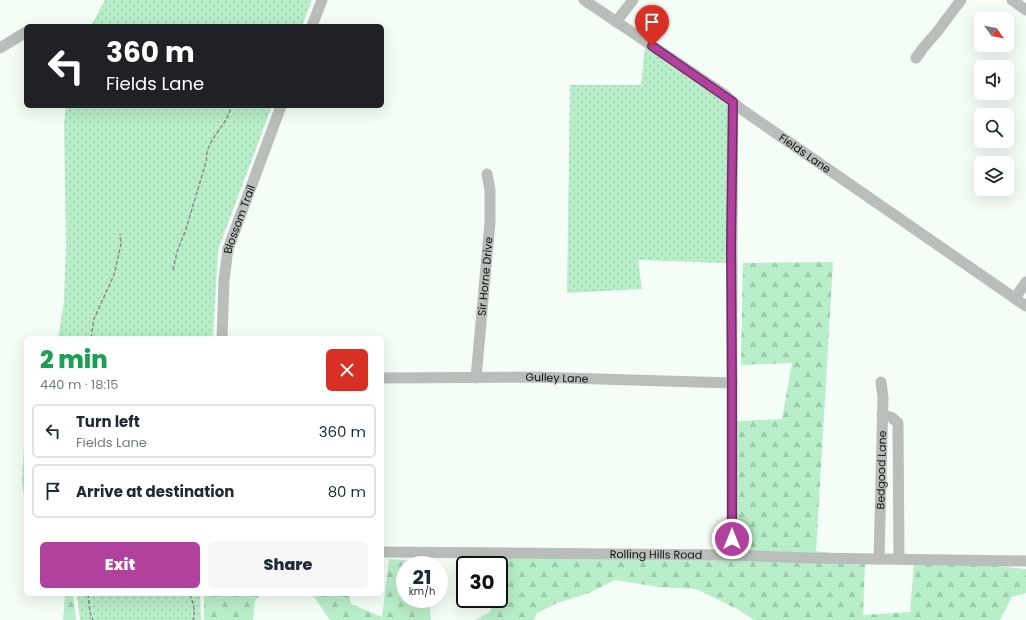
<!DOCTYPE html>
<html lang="en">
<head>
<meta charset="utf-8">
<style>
	body { margin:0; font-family:Poppins,sans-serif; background:#f6f6f7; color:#1f2937; height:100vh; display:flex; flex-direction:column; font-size:15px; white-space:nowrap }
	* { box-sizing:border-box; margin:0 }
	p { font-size:13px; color:#747a83 }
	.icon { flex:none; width:22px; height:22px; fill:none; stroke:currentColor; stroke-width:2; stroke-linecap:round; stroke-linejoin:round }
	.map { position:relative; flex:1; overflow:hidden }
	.panel { position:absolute; left:24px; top:336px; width:360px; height:260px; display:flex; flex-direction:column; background:#fff; border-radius:6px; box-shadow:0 4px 16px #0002 }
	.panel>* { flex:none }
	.guide { position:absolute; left:24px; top:24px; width:360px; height:84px; border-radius:6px; box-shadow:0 4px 16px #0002; background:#202124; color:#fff; overflow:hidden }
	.needle { width:26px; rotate:123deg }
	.buttons { position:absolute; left:974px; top:12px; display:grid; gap:8px }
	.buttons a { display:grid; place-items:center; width:40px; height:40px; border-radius:6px; background:#fff; box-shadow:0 4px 16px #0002; font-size:20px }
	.speed { position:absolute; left:396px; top:556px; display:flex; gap:8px; font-size:20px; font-weight:700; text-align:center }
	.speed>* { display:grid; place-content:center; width:52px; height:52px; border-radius:50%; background:#fff; box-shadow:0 4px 16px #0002; line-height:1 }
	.speed small { font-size:10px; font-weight:400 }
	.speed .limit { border:2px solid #111; border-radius:6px; background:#fff; color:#111 }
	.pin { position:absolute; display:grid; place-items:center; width:34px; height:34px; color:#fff; margin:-41px -17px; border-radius:50% 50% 50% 0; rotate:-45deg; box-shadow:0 0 4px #0007 }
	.pin .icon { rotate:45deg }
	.me { position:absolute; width:44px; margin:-22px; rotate:0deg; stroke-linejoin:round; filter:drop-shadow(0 0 3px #0008) }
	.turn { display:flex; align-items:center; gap:14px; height:84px; padding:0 16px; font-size:18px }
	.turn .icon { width:52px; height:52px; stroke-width:2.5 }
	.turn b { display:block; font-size:28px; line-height:34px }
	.round { display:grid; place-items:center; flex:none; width:42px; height:42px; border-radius:6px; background:#f6f6f7 }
	.headline { display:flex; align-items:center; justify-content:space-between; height:68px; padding:0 16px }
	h1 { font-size:24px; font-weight:800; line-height:30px; color:#1e9e55 }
	.button { display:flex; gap:8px; margin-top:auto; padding:8px 16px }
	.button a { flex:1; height:46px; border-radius:6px; background:#b0419d; color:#fff; font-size:16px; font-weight:800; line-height:46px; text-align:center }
	.button a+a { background:#f6f6f7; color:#1f2937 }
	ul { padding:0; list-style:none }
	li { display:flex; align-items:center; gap:12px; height:54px; margin:0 8px 6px; padding:0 8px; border:2px solid #e0e1e3; border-radius:6px }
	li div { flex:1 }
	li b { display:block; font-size:15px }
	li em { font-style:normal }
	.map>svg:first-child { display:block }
</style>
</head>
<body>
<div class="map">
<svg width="1026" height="620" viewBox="0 0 1026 620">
	<defs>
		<pattern id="grass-dots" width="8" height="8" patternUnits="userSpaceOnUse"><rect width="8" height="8" fill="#b9eeca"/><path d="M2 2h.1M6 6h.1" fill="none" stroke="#9ecbac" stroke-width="1.8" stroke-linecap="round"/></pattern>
		<pattern id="forest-firs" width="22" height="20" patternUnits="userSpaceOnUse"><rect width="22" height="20" fill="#b9eeca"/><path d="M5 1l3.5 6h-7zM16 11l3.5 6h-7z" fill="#9ecbac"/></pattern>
	</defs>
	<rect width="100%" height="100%" fill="#f4fef7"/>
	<g fill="url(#grass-dots)">
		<path d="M105 0H312L302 26H91Z"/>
		<path d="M645 46 729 104 726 263 638 260 642 289 567 293 570 85H641Z"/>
		<path d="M66 106H272L218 250 213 338H58L64 301 66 246 64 122Z"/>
		<path d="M26 413V512L22 481Z"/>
		<path d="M77 594H200L201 620H80Z"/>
	</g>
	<g fill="url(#forest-firs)">
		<path d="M833 262 816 551 837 554 736 550 737 421 782 419 792 363 741 365 743 263Z"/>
		<path d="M501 556 865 563 863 615 910 612 914 564 987 565 1026 569V593L1012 597 1000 620H754L739 610 696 589 659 587 615 580 589 593 557 603 537 613 534 620H475L490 612 493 599H499V566Z"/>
		<path d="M389 559 426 561V565H405V599H429L431 620H330L312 594H349L351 604 382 617Z"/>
		<path d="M65 594H73L76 620H63Z"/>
		<path d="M204 594H261L255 601 253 620H204Z"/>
	</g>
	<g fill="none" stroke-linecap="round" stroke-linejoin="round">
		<g stroke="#888f8a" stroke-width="1.5" stroke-dasharray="4 2" stroke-linecap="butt">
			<path d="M173 270 177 252 186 229 206 162C207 159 206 156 207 153 211 135 228 124 231 106"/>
			<path d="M91 338 94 319 114 275 121 244 120 234"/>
			<path d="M88 594 90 613 93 620"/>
			<path d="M190 594C193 603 196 610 193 620"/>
		</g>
		<g stroke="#b9bebb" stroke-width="11">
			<path id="s1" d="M584 0 724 94 741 109 1026 306"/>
			<path d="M1012 0 1026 10"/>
			<path d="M616 22 633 0"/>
			<path d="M312 26 322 0"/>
			<path d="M0 48 26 32"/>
			<path d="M916 58 923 48 937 32 961 0"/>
			<path d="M1015 298 1026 282"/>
			<path id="s2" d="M222 338 224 280 228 249 281 106"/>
			<path id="s3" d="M382 378 532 377 732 383"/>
			<path id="s4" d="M476 378 490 222V190L487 174"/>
			<path d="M882 415 891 417 898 423 899 559"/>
			<path id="s5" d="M382 552 732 555 809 558 1026 561"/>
			<path d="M732 555C732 404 731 253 733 102"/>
			<path id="s6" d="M879 559 883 397 881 382"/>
		</g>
	</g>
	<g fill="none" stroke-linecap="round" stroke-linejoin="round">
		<g stroke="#722a66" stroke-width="10">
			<path id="route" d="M652 46 733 102 731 245 732 383V539"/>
		</g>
		<use href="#route" stroke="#b0419d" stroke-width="7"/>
	</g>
	<g text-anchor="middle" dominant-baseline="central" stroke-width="3.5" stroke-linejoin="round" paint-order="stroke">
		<g font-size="11" fill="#0e120f" stroke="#fff">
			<text stroke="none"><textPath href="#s1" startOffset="269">Fields Lane</textPath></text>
			<text stroke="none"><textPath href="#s2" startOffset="121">Blossom Trail</textPath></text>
			<text stroke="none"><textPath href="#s4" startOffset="102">Sir Horne Drive</textPath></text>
			<text stroke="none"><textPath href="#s3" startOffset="175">Gulley Lane</textPath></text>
			<text stroke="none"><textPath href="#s6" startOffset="89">Bedgood Lane</textPath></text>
			<text stroke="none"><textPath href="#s5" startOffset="274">Rolling Hills Road</textPath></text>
		</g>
	</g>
</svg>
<div class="buttons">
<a><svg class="needle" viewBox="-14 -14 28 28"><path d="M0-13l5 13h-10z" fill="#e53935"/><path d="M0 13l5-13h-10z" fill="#747a83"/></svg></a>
<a><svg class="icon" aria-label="sound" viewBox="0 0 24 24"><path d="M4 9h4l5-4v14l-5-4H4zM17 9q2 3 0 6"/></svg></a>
<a><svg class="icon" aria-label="search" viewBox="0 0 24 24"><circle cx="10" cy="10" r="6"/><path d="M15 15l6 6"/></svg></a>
<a><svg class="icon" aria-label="layers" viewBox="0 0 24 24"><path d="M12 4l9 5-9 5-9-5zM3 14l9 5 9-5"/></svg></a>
</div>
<div class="speed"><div>21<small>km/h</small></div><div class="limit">30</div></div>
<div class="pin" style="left:652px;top:46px;background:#d93025"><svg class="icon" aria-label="arrive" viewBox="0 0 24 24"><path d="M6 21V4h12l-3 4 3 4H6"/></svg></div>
<svg class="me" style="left:732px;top:539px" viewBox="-20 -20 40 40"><circle r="17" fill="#b0419d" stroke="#fff" stroke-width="3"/><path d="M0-11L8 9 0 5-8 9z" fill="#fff"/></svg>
<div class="guide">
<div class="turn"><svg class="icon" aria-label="left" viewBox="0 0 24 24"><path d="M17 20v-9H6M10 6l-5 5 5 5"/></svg><div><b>360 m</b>Fields Lane</div></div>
</div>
<section class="panel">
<div class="headline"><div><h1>2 min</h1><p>440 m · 18:15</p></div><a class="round" style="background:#d93025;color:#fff"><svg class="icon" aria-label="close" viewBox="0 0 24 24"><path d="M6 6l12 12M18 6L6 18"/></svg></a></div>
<ul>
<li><svg class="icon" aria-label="left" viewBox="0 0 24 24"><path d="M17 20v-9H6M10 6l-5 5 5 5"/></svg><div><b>Turn left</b><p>Fields Lane</p></div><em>360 m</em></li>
<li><svg class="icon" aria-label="arrive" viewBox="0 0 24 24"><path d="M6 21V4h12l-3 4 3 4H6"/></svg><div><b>Arrive at destination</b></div><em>80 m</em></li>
</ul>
<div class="button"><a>Exit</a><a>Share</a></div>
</section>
</div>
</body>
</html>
